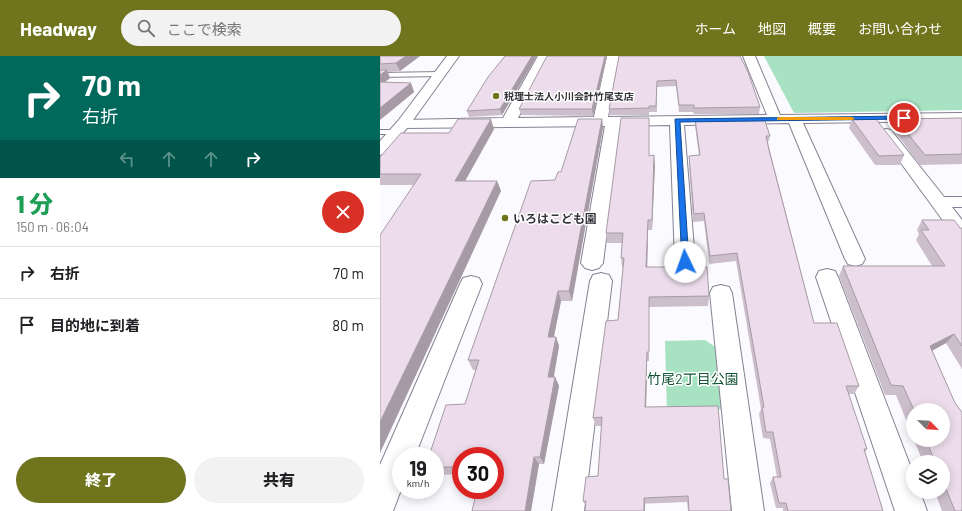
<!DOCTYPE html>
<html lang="ja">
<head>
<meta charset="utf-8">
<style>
	body { margin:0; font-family:Barlow,"Noto Sans JP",sans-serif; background:#f2f2f2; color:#202124; height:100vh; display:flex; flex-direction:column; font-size:15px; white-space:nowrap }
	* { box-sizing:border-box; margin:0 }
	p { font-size:13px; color:#757577 }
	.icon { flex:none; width:22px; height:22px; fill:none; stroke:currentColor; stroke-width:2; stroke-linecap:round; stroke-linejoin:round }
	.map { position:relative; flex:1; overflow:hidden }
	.details { display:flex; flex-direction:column; background:#fff; width:380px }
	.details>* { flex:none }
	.top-card { background:#00695c; color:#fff; overflow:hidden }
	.needle { width:26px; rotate:114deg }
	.buttons { position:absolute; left:526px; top:347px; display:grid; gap:8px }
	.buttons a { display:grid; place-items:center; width:44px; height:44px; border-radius:50%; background:#fff; box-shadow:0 2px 10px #0003; font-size:20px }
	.speed { position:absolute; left:12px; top:391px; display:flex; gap:8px; font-size:20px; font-weight:700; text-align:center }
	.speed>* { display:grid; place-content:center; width:52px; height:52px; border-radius:50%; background:#fff; box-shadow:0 2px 10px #0003; line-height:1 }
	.speed small { font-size:10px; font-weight:400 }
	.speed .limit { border:6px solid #d22; background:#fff; color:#111 }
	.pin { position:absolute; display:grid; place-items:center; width:34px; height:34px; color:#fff; margin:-17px; border:2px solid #fff; border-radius:50%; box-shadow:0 1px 4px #0007 }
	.me { position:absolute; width:44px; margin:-22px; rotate:357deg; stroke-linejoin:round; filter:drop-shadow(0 0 3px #0008) }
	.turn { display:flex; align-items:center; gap:14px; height:84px; padding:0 16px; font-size:18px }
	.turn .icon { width:52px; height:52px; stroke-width:2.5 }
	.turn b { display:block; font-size:28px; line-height:34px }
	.lanes { display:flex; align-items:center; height:38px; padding:0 16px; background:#0003; justify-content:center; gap:20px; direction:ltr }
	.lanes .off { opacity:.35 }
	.round { display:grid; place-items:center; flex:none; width:42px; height:42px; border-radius:21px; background:#f2f2f2 }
	.headline { display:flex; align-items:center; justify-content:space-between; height:68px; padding:0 16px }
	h1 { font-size:24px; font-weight:800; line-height:30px; color:#1e9e55 }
	.action { display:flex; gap:8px; margin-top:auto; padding:8px 16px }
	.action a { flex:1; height:46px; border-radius:24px; background:#6f741d; color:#fff; font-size:16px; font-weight:800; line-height:46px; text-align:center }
	.action a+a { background:#f2f2f2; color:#202124 }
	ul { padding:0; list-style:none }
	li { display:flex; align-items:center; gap:12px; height:52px; padding:0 16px; border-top:1px solid #e0e0e0 }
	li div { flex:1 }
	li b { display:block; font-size:15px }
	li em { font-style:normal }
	header { display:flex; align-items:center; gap:24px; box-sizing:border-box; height:56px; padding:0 20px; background:#6f741d; color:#fff }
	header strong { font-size:19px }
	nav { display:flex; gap:22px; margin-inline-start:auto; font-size:14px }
	.search { width:280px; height:36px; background:#f2f2f2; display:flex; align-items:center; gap:10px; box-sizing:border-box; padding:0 14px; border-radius:22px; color:#757577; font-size:15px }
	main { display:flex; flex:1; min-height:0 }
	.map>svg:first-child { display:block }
</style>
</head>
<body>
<header>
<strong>Headway</strong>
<div class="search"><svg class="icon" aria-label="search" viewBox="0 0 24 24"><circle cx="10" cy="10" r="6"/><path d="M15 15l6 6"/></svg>ここで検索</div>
<nav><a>ホーム</a><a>地図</a><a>概要</a><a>お問い合わせ</a></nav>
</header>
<main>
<section class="details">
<div class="top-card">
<div class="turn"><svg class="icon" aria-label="right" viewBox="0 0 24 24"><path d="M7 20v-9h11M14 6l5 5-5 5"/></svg><div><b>70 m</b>右折</div></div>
<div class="lanes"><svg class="icon off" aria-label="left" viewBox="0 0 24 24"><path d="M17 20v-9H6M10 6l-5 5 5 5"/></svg><svg class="icon off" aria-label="ahead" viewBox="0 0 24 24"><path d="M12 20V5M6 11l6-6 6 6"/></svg><svg class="icon off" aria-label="ahead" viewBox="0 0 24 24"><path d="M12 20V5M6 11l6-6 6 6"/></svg><svg class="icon" aria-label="right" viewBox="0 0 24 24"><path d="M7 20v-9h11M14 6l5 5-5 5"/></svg></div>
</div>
<div class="headline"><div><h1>1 分</h1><p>150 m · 06:04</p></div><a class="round" style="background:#d93025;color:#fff"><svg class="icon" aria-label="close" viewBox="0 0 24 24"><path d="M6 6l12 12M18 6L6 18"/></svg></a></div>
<ul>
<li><svg class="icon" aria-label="right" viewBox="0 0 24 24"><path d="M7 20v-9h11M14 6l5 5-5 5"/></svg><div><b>右折</b></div><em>70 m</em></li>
<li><svg class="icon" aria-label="arrive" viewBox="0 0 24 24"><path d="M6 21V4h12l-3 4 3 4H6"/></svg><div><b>目的地に到着</b></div><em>80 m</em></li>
</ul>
<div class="action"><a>終了</a><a>共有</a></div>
</section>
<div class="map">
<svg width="582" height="455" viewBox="0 0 582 455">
	<rect width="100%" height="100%" fill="#fbfafe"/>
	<g fill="#a7e2c2">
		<path d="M384 0H582V54L414 57Z"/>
		<path d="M325 284 337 292 346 353 287 355 285 285Z"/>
	</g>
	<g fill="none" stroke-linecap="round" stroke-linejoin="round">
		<g stroke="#848192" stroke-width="2">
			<g id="service">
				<path d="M0 17 60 16 63 18 60 20 0 21Z"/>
				<path d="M0 74H15L19 76 15 78H0Z"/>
			</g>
		</g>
		<g stroke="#848192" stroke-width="2">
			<g id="minor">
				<path d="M158 0H170L138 62 214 61 227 0H239L228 61 387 59 363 0H375L400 59 582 57V65L423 67 485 203 482 208 475 210 468 208 465 203 409 67 304 69 315 205 312 210 305 212 298 210 295 205 290 69 240 70 223 207 219 212 212 214 205 212 201 207 225 70 23 72 18 71 16 68 18 65 23 64 123 62Z"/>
				<path d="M506 73 511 74 564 141H582V151H572L582 164V183L575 181 499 77 501 74Z"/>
				<path d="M447 213 455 215 458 221 533 417V436H540L547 455H515L436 221 439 215Z"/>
				<path d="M221 217 229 219 232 225 204 455H172L210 225 213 219Z"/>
				<path d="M91 220 99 222 102 228 35 400H21V434L13 455H0V409L80 228 83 222Z"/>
				<path d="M341 229 349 231 352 237 384 455H352L330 237 333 231Z"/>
			</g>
		</g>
		<g stroke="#848192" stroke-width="2">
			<path id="tertiary" d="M67 0H79L28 71 5 97 0 99V85L18 65Z"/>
		</g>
		<use href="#service" fill="#fff" fill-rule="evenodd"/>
		<use href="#minor" fill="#fff" fill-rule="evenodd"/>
		<use href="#tertiary" fill="#fff" fill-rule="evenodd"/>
	</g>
	<g fill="#ccbecb">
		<path d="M0 0H40L20 15 7 16 10 22 5 26 31 27 34 36 0 64Z"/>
		<path d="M125 0H157L122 59 89 61 87 55Z"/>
		<path d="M227 0 213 60 141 59 139 53Z"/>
		<path d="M239 0 380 51 379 58H314L313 56H299L296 30 277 31V56H269V59H230L229 53Z"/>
		<path d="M269 62V100L275 109 272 174H268L267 211 329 240 328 250 269 251V305H267L266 351 344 423 351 455H308L307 446 206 450 203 445 218 420 222 370H216L213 362 238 264 243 212H242L241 202 242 187H227L226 177Z"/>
		<path d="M582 62V108L540 109 512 72 516 63Z"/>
		<path d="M222 63 223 72 192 245H181L174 281H176L179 290 174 321H175L179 330 164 408H159L151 455H92L115 400H81V418L55 419V400L85 348 96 314H93L88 304 175 124Z"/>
		<path d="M315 63 390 80 388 87 434 267 479 330 474 338H468L487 393 485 396 503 455H403V452H396L390 427 393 421H397L390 383 383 382 379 358 381 353 356 205 329 208 324 165 313 166 309 108V100L319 99 315 70Z"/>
		<path d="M472 63 524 99 520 109H495L469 72Z"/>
		<path d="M114 73 85 125H117L121 135 34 129H0V101Z"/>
		<path d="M542 164H574L580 172H582V313L566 287 552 295 575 347 581 355 582 357V455H562L555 436H563V406H543L534 384H563V354H533V381L516 339H505L459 220 463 210H552L536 184 539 178 537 174Z"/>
	</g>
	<g fill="#a69ba5">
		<path d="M26 0H40L20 15 16 7Z"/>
		<path d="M152 0H157L122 59 120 53Z"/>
		<path d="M225 0H227L213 60 212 53Z"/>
		<path d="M7 14 10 22 0 30V19Z"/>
		<path d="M31 27 34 36 0 64V52Z"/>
		<path d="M111 63 114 73 79 136 75 125Z"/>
		<path d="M222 63 223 72 192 245 189 235Z"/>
		<path d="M274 99 275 109 272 174V164Z"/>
		<path d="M117 125 121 135 0 397V366Z"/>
		<path d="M268 164V174L267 221 266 211Z"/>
		<path d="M178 235 181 245 172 290 168 281Z"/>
		<path d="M574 278 566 287 542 300 550 290Z"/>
		<path d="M176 281 179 290 172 330 168 321Z"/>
		<path d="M267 296V305L266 359 265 351Z"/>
		<path d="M175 321 179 330 164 408 160 401Z"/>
		<path d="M154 401 159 408 151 455H145Z"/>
		<path d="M264 442 265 448V455H264Z"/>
	</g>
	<g fill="#edddec" stroke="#a69ba5">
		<path d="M0 0H26L16 7 0 8Z"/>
		<path d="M125 0H152L120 53 87 55 108 21Z"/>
		<path d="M167 0H225L212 53H139Z"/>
		<path d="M239 0H360L368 16 380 51 314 52V49H299L296 24 277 25 276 50H269V52L229 53Z"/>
		<path d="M0 14H7L0 19Z"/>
		<path d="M0 26 31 27 0 52Z"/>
		<path d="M241 62H269V100L274 99 272 164H268L266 211H327L329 240 269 241V296H267L265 351 338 350 344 423H348L351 455H309L308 440 264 442V455H205L206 445H203L206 421 218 420 222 361 213 362 226 265 238 264 244 202H241L243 177H226Z"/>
		<path d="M384 62 390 80H386L389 94 434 267H457L479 330H466L487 393H484L503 455H408L406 447H399L393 421H401L393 376H386L382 351H384L357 197 330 200 324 157 314 158 309 100 320 99 315 63Z"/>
		<path d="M582 62V98L545 99 516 63Z"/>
		<path d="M78 63H111L75 125H117L0 366V179L41 118H0V101L21 77H69Z"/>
		<path d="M198 63H222L189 235H178L168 281H176L168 321H175L160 401H154L145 455H92L97 434H115V400H81V411H55V400H49L66 349 85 348 99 304H88L151 125 175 124 178 116H181Z"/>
		<path d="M472 63H496L524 99 499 100Z"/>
		<path d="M542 164H574L580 172H582V290L574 278 550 290 575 347 581 355 582 357V455H575L563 425V406H555L546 384H563V354H534L523 330 511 329 463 210H565L541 174H549Z"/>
	</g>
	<path fill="#1a73e8" stroke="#114b97" d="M524 60 526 63 300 66 309 206 308 208H302L295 63Z"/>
	<path fill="#f59e0b" d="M399 61H472L475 63 472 64H397V62Z"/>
	<g fill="#6f741d" stroke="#fff" stroke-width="1.5">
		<circle cx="116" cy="40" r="4"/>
		<circle cx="125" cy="162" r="4"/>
	</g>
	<g text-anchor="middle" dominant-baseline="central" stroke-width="3" stroke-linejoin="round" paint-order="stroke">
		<g font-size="10" font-weight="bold" fill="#34333a" stroke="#fff" text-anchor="start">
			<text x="124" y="40">税理士法人小川会計竹尾支店</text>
		</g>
		<g font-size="12" font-weight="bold" fill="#34333a" stroke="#fff" text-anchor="start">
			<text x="133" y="162">いろはこども園</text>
		</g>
		<g font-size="14" fill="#105236" stroke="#fff">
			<text x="313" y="322">竹尾2丁目公園</text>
		</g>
	</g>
</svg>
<div class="buttons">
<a><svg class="needle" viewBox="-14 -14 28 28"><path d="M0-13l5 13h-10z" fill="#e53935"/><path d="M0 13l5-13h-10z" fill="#757577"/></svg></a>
<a><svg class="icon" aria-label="layers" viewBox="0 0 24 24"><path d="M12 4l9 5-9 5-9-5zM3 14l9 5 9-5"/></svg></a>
</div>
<div class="speed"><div>19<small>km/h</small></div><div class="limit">30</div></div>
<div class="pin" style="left:524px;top:62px;background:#d93025"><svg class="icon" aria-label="arrive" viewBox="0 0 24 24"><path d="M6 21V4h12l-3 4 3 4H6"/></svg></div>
<svg class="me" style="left:305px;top:206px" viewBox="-20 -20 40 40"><circle r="19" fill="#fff"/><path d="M0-13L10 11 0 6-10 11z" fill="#1a73e8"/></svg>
</div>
</main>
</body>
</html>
